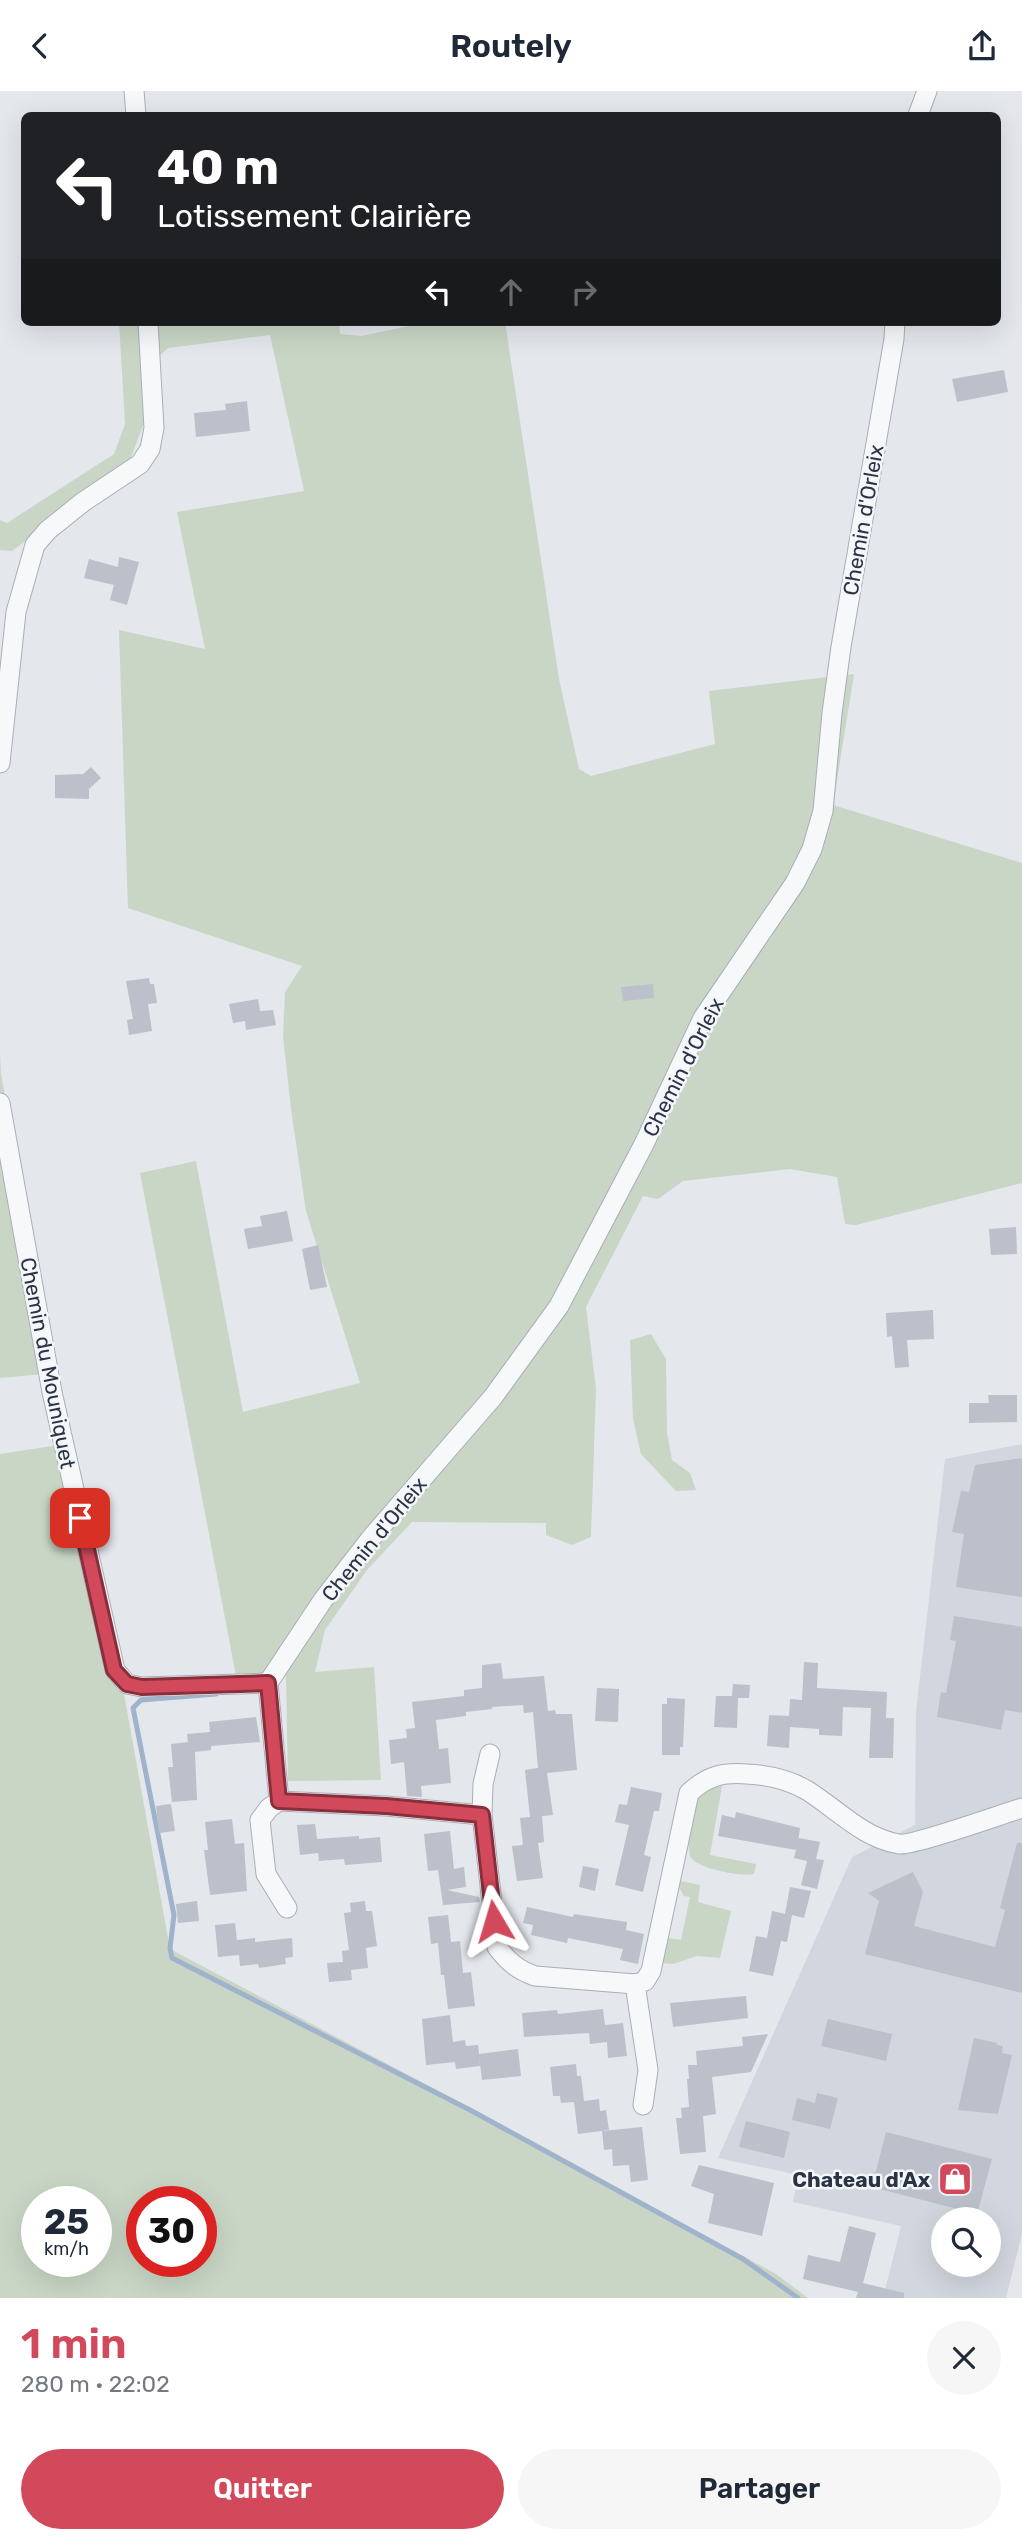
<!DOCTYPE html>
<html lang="fr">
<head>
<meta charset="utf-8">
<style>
	body { margin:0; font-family:Rubik,sans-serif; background:#f6f6f7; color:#1f2937; height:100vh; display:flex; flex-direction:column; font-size:26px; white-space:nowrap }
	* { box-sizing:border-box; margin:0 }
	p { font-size:23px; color:#747a83 }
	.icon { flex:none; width:38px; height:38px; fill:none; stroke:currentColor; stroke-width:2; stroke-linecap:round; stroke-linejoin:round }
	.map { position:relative; height:2207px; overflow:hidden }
	.side { display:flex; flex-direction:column; background:#fff; flex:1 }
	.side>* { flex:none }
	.guide { position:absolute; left:21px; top:21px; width:980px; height:214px; border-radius:10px; box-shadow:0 7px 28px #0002; background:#202124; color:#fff; overflow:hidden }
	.fabs { position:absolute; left:931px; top:2116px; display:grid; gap:14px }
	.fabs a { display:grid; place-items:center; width:70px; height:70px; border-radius:50%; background:#fff; box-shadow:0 7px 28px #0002; font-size:35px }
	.speed { position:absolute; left:21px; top:2095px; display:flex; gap:14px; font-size:35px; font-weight:700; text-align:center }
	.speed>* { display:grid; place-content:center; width:91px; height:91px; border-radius:50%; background:#fff; box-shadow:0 7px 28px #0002; line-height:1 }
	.speed small { font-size:18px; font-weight:400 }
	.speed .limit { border:10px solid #d22; background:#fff; color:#111 }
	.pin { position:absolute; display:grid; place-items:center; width:60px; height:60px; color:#fff; margin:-30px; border-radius:14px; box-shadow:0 4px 10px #0006 }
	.me { position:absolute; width:77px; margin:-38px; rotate:353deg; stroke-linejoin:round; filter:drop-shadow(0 0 5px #0008) }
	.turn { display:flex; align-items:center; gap:24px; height:147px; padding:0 21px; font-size:32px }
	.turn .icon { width:91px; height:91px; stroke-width:2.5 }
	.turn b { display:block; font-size:49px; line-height:60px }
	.lanes { display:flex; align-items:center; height:66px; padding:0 21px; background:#0003; justify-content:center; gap:35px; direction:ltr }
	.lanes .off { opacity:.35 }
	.round { display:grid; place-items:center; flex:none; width:74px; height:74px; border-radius:37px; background:#f6f6f7 }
	.overview { display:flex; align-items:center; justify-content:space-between; height:119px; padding:0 21px }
	h1 { font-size:42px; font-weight:600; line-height:52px; color:#d1495b }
	.primary-button { display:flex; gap:14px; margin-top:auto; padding:14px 21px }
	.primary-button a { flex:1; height:80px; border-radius:42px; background:#d1495b; color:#fff; font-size:28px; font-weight:600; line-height:80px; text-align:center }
	.primary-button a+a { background:#f6f6f7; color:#1f2937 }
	header { display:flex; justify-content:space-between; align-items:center; height:91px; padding:0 21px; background:#fff; font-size:32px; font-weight:600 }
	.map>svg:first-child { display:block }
</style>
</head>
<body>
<header><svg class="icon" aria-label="back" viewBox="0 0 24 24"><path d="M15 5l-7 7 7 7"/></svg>Routely<svg class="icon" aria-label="share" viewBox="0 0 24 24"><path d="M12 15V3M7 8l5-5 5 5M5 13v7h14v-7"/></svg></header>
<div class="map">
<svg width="1022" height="2207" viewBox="0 0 1022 2207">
	<rect width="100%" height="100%" fill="#e4e7ec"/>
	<path fill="#d2d6de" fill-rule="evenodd" d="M1022 1353V2143L1006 2207H883L901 2135 793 2111 799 2084 718 2067 852 1766 915 1734 916 1621 945 1368ZM943 2128H989V2174H943Z"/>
	<g fill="#c9d6c5" fill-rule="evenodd">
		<path d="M119 231H339L340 243 362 245 427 231H505L559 588 579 678 591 685 715 653 709 600 854 583 833 714 1022 772V1092L856 1134 845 1133 837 1086 790 1078 683 1090 658 1108 643 1105 586 1216 596 1298 591 1446 572 1454 546 1444V1432L412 1431 367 1479 325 1539 315 1581 374 1576 381 1689 288 1690 286 1585 237 1590 140 1082 196 1070 243 1321 360 1292 306 1120 291 1018 283 945 285 901 302 875 128 817 119 539 205 558 177 421 304 400 270 244 168 257 148 275 144 332 128 374 12 460 0 459V429L7 432 114 363 125 333Z"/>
		<path d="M0 962 1 983 55 1282 0 1287Z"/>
		<path d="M651 1243 666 1268 667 1341 672 1369 690 1382 696 1399 676 1400 641 1363 633 1328 630 1249Z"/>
		<path d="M72 1352 122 1592 170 1858 533 2050 776 2183 808 2207H0V1363ZM37 2110H96V2170H37ZM142 2110H201V2170H142Z"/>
		<path d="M722 1695 710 1764 756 1773 754 1783C741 1786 700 1778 691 1767 685 1758 693 1710 701 1703 707 1698 715 1696 722 1695Z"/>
		<path d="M681 1790 700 1794 698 1811 731 1820 720 1867 697 1865 673 1873 662 1872 667 1847 681 1849 690 1806 684 1805 679 1796Z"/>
	</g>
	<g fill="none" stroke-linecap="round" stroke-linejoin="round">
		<path stroke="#9fb4cc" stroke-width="5" d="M216 1603 141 1609 133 1617 174 1824 170 1857 172 1867 470 2019 743 2168 798 2207"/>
	</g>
	<g fill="#bbc0ca">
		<path d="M1004 279 1008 301 957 311 952 288Z"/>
		<path d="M247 310 250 340 196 346 194 322 226 319 225 313Z"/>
		<path d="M119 466 139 471 127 514 110 509 114 494 84 487 89 468 118 476Z"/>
		<path d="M91 676 101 687 89 698V708L55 707V684L83 683Z"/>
		<path d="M149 887 150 893H154L157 912 148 913 152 940 129 944 127 929 133 928 126 890Z"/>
		<path d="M653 893 654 907 623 910 621 896Z"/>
		<path d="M258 908 260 920 273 919 276 934 246 939 245 930 233 932 229 913Z"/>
		<path d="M287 1120 293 1150 248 1158 244 1138 262 1135 260 1125Z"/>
		<path d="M1016 1136 1017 1163 991 1164 989 1138Z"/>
		<path d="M318 1154 327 1196 310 1199 302 1158Z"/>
		<path d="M933 1219 934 1248 907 1249 909 1276 895 1277 892 1245 887 1246 886 1222Z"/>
		<path d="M988 1304H1017V1331L969 1332V1312H989Z"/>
		<path d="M1022 1367V1506L956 1496 964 1443 952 1441 961 1400 969 1401 975 1374Z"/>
		<path d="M954 1525 1022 1536V1622L1005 1619 1001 1639 937 1626 941 1601 946 1602 956 1550 950 1549Z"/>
		<path d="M804 1571 818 1572 817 1597 887 1601 886 1627H894L893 1667H869L871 1617 843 1616 842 1645 819 1644V1638L790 1636 789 1657 767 1655 769 1624 789 1625 790 1608 802 1609Z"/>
		<path d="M501 1572 503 1588 544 1585 548 1620 555 1619 556 1623H572L577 1679 547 1682 553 1724 532 1726 542 1725 544 1751 538 1752 543 1787 517 1790 512 1755 523 1754 520 1727 530 1726 525 1679 538 1677 533 1621 524 1622 523 1614 492 1616V1618L466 1621V1625L436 1629 439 1658 448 1657 451 1692 421 1695 422 1706 407 1705 404 1671 391 1673 389 1649 407 1647 406 1638 415 1637 412 1611 464 1605V1599L482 1597V1574Z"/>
		<path d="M733 1593 750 1594 749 1607H738L737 1637 714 1636 716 1605H732Z"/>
		<path d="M597 1597 619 1598 618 1631 595 1630Z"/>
		<path d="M667 1607 685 1608 683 1656H680V1664H662V1613H667Z"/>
		<path d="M256 1626 260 1651 211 1655V1659L195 1661 197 1709 172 1711 168 1676H173L171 1653 188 1651 187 1643 210 1641 209 1631Z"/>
		<path d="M631 1696 662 1702 659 1720H654L644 1764 651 1766 643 1801 615 1794 629 1734 615 1731 619 1713 627 1714Z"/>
		<path d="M171 1713 175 1740 159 1742 156 1715Z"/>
		<path d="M736 1721 800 1737 798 1751 799 1747 820 1751 816 1768 824 1769 817 1798 801 1794 807 1770 794 1767 796 1759 718 1745 722 1724 735 1727Z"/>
		<path d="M232 1728 235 1753 244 1752 247 1800 210 1804 204 1759H208L205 1731Z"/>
		<path d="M315 1733 317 1748 359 1745V1748L380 1746 382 1771 345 1774 344 1768 319 1770 318 1762 300 1764 297 1734Z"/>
		<path d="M450 1740 454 1778 464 1776 466 1796 447 1799 479 1806 480 1811 443 1814 438 1779 428 1780 424 1743Z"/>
		<path d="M1017 1752H1022V1902L865 1863 879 1810 868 1802 913 1781 923 1801 914 1835 995 1856 1005 1819 1000 1817Z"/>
		<path d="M583 1775 599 1778 595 1800 579 1796Z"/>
		<path d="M790 1796 811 1800 804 1827 792 1824 787 1851 781 1850 773 1885 749 1880 756 1845 767 1847 772 1820 785 1823Z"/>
		<path d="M197 1810 199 1830 178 1832 176 1813Z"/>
		<path d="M365 1810 366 1820H372L377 1855 366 1857 368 1877 351 1879 352 1889 329 1891 327 1872 343 1871 342 1860 349 1859 344 1822 351 1821 350 1812Z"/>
		<path d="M527 1816 573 1826 574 1823 627 1831 626 1839 644 1843 638 1873 620 1869 623 1858 568 1847 567 1852 531 1844 533 1834 523 1832Z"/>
		<path d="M448 1824 451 1851 460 1850 463 1882 471 1881 475 1915 448 1918 444 1884H441L438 1852 431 1853 428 1826Z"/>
		<path d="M235 1832 237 1849 255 1847V1851L292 1847 293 1866 285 1867 286 1873 259 1877 258 1873 240 1875 239 1864 218 1866 215 1834Z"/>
		<path d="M746 1905 748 1927 673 1936 670 1912Z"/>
		<path d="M603 1918 605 1934 623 1932 627 1965 608 1967 607 1951 590 1953 589 1942 524 1946 522 1922 557 1919 558 1923Z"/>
		<path d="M450 1924 453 1951 465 1949 466 1955 478 1954 479 1963 518 1958 521 1985 482 1989 479 1965 480 1975 456 1978 455 1971 426 1974 422 1928Z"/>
		<path d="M828 1928 892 1943 886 1970 821 1955Z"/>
		<path d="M768 1943 751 1981 712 1986 716 2023 703 2025 706 2061 680 2063 676 2027H682L681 2017 689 2016 687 1988H689L688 1974H697L696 1960 743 1955 742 1946Z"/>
		<path d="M974 1947 997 1952V1954L1003 1955 1002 1962 1012 1964 998 2023 958 2019Z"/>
		<path d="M576 1973 577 1985H581L584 2010 599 2008 600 2020 606 2019 609 2039 578 2043 574 2011 561 2012 560 2005H553L550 1976Z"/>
		<path d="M817 2002 838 2007 830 2038 792 2029 797 2007 815 2012Z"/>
		<path d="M746 2030 790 2041 784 2067 739 2056Z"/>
		<path d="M642 2036 648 2089 631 2091 629 2074 613 2075 612 2058 604 2059 602 2040Z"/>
		<path d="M886 2041 992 2068 977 2123 872 2096Z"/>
		<path d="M699 2074 774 2092 762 2145 708 2132 714 2103 691 2095Z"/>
		<path d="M849 2135 876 2142 863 2192 904 2202V2207H856L858 2201 803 2188 808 2164 840 2171Z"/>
	</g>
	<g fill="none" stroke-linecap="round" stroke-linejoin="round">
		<g stroke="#a9aeb7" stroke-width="21">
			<g id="street">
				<path d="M134 0 136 24"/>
				<path d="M918 24 927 0"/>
				<path d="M0 672 16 521 35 454 48 439 83 411 140 373 150 358 154 337 148 231"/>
				<path d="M0 1012 52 1301 115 1579 127 1593 142 1596 268 1592"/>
				<path d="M268 1592 323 1509 371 1447 493 1306 559 1215 644 1053 703 927 795 792 812 758 823 720 832 622 841 556 894 248 895 231"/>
				<path d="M268 1592 279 1710 386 1715 482 1724"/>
				<path d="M490 1663 483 1693 482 1724 497 1856C508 1871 518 1879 535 1885L635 1893"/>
				<path d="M279 1710 269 1717 260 1729 266 1783 287 1817"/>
				<path d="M643 2014 648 1979 635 1893 645 1890 651 1880 689 1702C707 1685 723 1681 747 1683 768 1684 790 1689 808 1700 838 1719 863 1747 899 1753 913 1755 1002 1723 1022 1717"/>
			</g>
		</g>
		<use href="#street" stroke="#f7f8fa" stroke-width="19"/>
	</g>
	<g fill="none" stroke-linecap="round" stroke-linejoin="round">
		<g stroke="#882f3b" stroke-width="18">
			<path id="route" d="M80 1427 114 1579 127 1593 142 1596 268 1592 279 1710 386 1715 482 1724 494 1830"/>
		</g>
		<use href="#route" stroke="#d1495b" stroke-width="12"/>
	</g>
	<defs>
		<g id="shop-square" transform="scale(1.75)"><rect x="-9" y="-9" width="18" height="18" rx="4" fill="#d1495b" stroke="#f4f6f9"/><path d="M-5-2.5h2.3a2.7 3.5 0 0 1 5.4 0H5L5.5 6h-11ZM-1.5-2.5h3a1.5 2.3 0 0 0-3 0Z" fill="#fff"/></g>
	</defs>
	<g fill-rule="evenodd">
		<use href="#shop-square" x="955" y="2088"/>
	</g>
	<g text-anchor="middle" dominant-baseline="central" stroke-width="5" stroke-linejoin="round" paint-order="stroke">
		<g font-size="21" fill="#2b3445" stroke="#f4f6f9">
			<text transform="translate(863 429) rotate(-80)">Chemin d'Orleix</text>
			<text transform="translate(683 976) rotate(-63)">Chemin d'Orleix</text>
			<text transform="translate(48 1272) rotate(79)">Chemin du Mouniquet</text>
			<text transform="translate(374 1448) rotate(-51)">Chemin d'Orleix</text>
		</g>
		<g font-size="21" font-weight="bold" fill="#2b3445" stroke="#f4f6f9" text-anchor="end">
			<text x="930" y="2088">Chateau d'Ax</text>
		</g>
	</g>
</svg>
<div class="fabs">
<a><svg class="icon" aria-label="search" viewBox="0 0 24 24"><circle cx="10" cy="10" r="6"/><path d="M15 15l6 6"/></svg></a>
</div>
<div class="speed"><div>25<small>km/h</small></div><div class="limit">30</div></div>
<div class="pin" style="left:80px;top:1427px;background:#d93025"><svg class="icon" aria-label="arrive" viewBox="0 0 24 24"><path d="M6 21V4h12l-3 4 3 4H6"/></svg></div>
<svg class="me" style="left:494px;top:1830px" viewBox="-20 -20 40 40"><path d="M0-17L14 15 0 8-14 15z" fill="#d1495b" stroke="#fff" stroke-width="4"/></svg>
<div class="guide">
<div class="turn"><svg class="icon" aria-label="left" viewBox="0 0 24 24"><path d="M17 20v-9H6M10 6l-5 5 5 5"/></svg><div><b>40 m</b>Lotissement Clairière</div></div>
<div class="lanes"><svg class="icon" aria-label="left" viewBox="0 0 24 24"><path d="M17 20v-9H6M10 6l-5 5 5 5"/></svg><svg class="icon off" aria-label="ahead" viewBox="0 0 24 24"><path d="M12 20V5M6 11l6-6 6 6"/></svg><svg class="icon off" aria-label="right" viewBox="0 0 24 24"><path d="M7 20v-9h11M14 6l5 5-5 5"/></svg></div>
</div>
</div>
<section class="side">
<div class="overview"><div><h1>1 min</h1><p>280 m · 22:02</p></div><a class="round"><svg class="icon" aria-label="close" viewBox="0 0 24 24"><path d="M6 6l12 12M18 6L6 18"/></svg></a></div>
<div class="primary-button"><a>Quitter</a><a>Partager</a></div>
</section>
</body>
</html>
